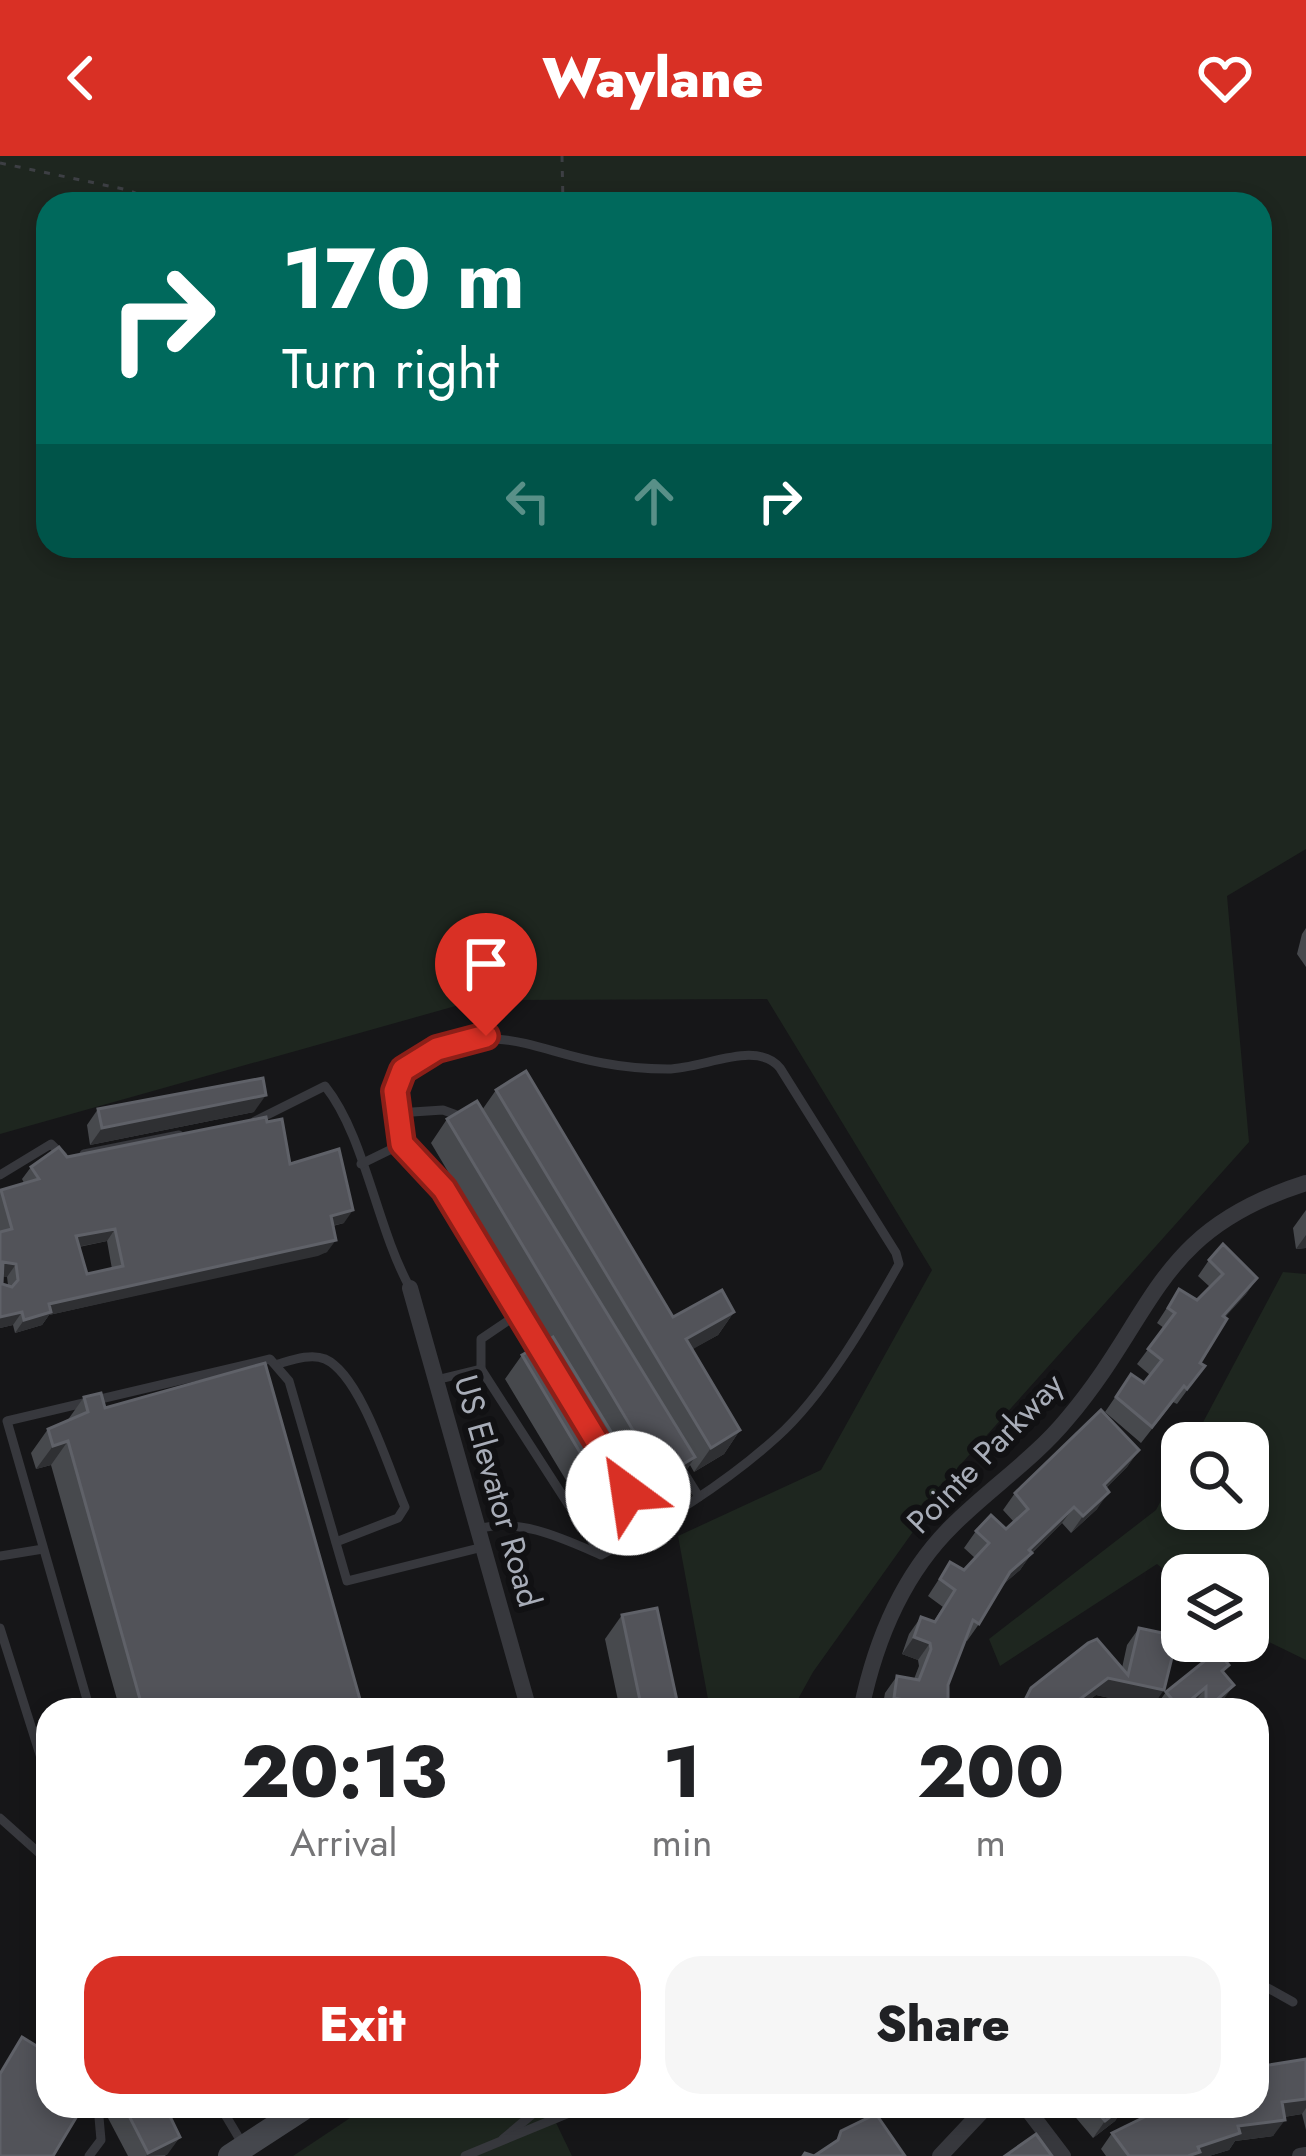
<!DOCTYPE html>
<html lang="en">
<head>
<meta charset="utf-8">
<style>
	body { margin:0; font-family:Jost,sans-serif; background:#f6f6f6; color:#202124; height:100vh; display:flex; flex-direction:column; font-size:45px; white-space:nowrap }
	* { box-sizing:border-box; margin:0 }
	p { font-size:39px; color:#757577 }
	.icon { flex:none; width:66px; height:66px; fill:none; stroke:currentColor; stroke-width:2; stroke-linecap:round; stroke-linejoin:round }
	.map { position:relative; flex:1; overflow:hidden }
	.panel { position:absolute; left:36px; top:1542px; width:1233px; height:420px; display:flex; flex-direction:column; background:#fff; border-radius:36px; box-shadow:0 6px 18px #0003 }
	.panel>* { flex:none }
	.guide { position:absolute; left:36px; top:36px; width:1236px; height:366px; border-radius:36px; box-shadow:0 6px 18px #0003; background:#00695c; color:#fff; overflow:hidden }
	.controls { position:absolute; left:1161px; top:1266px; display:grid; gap:24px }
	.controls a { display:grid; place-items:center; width:108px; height:108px; border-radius:24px; background:#fff; box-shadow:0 6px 18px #0003; font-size:60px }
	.pin { position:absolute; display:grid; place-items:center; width:102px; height:102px; color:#fff; margin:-123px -51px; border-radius:50% 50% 50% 0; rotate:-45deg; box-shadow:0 0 12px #0007 }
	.pin .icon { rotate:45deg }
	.me { position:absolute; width:132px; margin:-66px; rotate:329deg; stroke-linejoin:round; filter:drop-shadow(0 0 9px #0008) }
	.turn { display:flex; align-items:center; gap:42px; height:252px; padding:0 48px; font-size:54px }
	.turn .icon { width:156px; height:156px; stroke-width:2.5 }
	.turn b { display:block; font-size:84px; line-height:102px }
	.lanes { display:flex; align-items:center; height:114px; padding:0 48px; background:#0003; justify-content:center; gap:60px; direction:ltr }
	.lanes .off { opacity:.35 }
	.eta { display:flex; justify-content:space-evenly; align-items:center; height:204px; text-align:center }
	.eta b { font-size:72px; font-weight:800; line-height:84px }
	.cta { display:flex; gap:24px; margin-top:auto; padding:24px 48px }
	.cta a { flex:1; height:138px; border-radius:36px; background:#d93025; color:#fff; font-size:48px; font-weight:800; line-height:138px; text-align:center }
	.cta a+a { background:#f6f6f6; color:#202124 }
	header { display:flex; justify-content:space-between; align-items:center; height:156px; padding:0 48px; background:#d93025; color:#fff; font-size:54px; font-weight:800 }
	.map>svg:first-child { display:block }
</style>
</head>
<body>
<header><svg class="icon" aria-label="back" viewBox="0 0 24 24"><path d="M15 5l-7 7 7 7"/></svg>Waylane<svg class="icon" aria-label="heart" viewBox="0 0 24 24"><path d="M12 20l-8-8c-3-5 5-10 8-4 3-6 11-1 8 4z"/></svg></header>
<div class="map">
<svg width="1306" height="2000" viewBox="0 0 1306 2000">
	<rect width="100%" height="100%" fill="#161618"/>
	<g fill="#1e261f" fill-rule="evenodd">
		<path d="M0 0H1306V693L1227 740 1249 986 962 1307 813 1516 792 1554H710L678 1380 821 1314 932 1114 767 843 477 844 0 978ZM48 48H1260V390H48Z"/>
		<path d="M1283 1116 1306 1118V1504L1248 1476V1419H1182V1429L1157 1408 1000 1510 989 1483 1156 1354 1182 1305V1353H1248V1287H1192Z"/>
		<path d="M368 1950H548L572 2000H293Z"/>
	</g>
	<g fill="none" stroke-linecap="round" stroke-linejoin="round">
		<g stroke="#3d3f44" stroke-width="3" stroke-dasharray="6 9" stroke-linecap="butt">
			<path d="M562 0 563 48"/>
			<path d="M0 7 128 34 163 48"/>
		</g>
		<g stroke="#37383d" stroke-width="9">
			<path d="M397 957 443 954 462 961"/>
			<path d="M255 965 325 930C365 980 376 1070 410 1132"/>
			<path d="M402 988 444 1033 518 1158"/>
			<path d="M84 998 179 979"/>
			<path d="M361 1008 402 988C399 971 392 949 396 933 400 913 415 903 433 895 502 867 536 895 603 907 624 911 647 913 668 913 703 913 757 883 780 912L896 1097 899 1108C868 1163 824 1239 777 1281 724 1329 664 1365 601 1399 564 1383 519 1361 479 1373"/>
			<path d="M0 1019 51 988 63 1000"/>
			<path d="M278 1208C292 1204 311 1197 325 1203 361 1219 389 1314 405 1351L398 1362 336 1386"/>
			<path d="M481 1213V1183L518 1158 542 1197"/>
			<path d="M436 1224 481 1213 599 1396"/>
			<path d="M679 1309 699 1341"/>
			<path d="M630 1339 650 1373"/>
			<path d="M0 1400 43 1393"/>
			<path d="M0 1472 48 1624"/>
			<path d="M90 1554 7 1265 270 1203 289 1225 347 1425 483 1391"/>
			<path d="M0 1662 48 1705"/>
			<path d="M1257 1826 1293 1846"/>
			<path d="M220 1950 242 1987"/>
			<path d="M503 1983 542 1950"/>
			<path d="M89 2000 101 1984 98 1950"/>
			<path d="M465 2000 586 1950"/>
		</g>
		<g stroke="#37383d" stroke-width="16">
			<path d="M410 1132 529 1554"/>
			<path d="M861 1554C875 1486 903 1418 953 1369 990 1332 1034 1303 1067 1263 1157 1157 1154 1075 1306 1027"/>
			<path d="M1025 1950 1063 2000"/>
			<path d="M940 2000 987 1950"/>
			<path d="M1300 2000 1306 1999"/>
		</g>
		<path stroke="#45474d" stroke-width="24" d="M230 2000 307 1950"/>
	</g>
	<g fill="#47494d" fill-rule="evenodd">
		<path d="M1306 772V811L1297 798 1302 778Z"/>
		<path d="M496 934 673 1161 734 1156 718 1179 692 1193 740 1274 724 1298 694 1316 690 1309 679 1325 644 1345 640 1338 628 1355 596 1374 505 1223 522 1199 548 1184 431 987 447 963 482 954Z"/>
		<path d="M98 953 254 956 90 989 87 969Z"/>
		<path d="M267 966 290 1008 344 1067 333 1070 327 1096 49 1159 42 1169 15 1177 13 1169 0 1172V1035L24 1027 22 1023 31 1011 67 1001ZM107 1085 112 1113 87 1118 79 1091ZM2 1120 7 1121 8 1129 2 1128Z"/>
		<path d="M1306 1054V1092L1296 1093 1293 1072Z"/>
		<path d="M1209 1104 1257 1122 1246 1138 1225 1161 1200 1207 1205 1210 1177 1248 1173 1246 1141 1287 1105 1256 1131 1218 1144 1227 1150 1219 1137 1208 1164 1172 1157 1167 1179 1133 1197 1144 1210 1131 1198 1120Z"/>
		<path d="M84 1241 105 1252 363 1554H120L51 1309 36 1313 31 1297 48 1273 67 1265Z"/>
		<path d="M1139 1294 1127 1311 1106 1332 1097 1353 1071 1377 1062 1367 1032 1397 1020 1414 1001 1430 979 1468 967 1485 965 1484 948 1529V1554H882L885 1537 897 1520 914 1523 919 1510 918 1504 902 1498 909 1478 921 1461 934 1465 943 1451 928 1440 950 1406 964 1414 975 1402 964 1392 976 1375 1006 1373 1014 1366 1003 1354 1015 1337Z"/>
		<path d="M622 1459 679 1554H620L605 1483Z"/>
		<path d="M1139 1472 1152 1551 1096 1539 1078 1552 1081 1554H1017L1031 1532 1122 1512 1127 1489Z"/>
		<path d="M1223 1517 1221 1547 1214 1554H1193V1549L1187 1554H1153L1166 1536Z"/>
		<path d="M1306 1903V1974L1302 1958 1284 1961 1273 1980 1235 1985 1229 1994 1209 2000H1106L1101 1993 1112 1977Z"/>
		<path d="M106 1950H165L180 1981 165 2000H128L108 1962Z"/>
		<path d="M1066 1950H1125L1115 1965 1093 1982Z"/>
	</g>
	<g fill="#2f3033">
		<path d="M266 939 254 956 90 989 102 972Z"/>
		<path d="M353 1054 344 1067 322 1072 331 1060Z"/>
		<path d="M115 1073 107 1085 67 1093 76 1080Z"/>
		<path d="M1306 1079V1092L1296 1093Z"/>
		<path d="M336 1084 327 1096 318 1100 49 1159 42 1169 15 1177 24 1164 49 1148Z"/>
		<path d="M3 1106 16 1108 7 1121 0 1120Z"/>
		<path d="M1257 1122 1246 1138 1212 1175 1223 1160Z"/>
		<path d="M22 1156 13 1169 0 1172V1161Z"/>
		<path d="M734 1156 718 1179 670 1206 686 1183Z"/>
		<path d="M740 1274 724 1298 694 1316 711 1292Z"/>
		<path d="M68 1285 51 1309 36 1313 53 1290Z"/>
		<path d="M1139 1294 1127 1311 1092 1345 1104 1329Z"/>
		<path d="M695 1301 679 1325 644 1345 661 1321Z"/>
		<path d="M645 1331 628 1355 596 1374 612 1350Z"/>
		<path d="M1109 1336 1097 1353 1071 1377 1083 1360Z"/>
		<path d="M1074 1351 1062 1367 1027 1401 1032 1397 1020 1414 998 1433 1029 1394Z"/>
		<path d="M914 1481 930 1487 918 1504 902 1498Z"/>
		<path d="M1108 1522 1164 1534 1152 1551 1096 1539 1076 1554 1072 1549Z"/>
		<path d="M1234 1529 1221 1547 1214 1554H1206Z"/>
		<path d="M1206 1531 1193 1549 1187 1554H1179Z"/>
		<path d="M894 1542 914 1546 908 1554H885Z"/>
		<path d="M1306 1943V1952L1302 1958 1271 1963 1282 1946Z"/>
		<path d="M1125 1950 1115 1965 1093 1982 1105 1965Z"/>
		<path d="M1285 1964 1273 1980 1235 1985 1229 1994 1209 2000H1188L1198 1991 1238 1970Z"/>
		<path d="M180 1981 167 1999 146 2000 148 1997Z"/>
	</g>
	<g fill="#525359" stroke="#5f6168" stroke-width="3" fill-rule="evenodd">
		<path d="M526 915 673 1161 722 1134 734 1156 686 1183 740 1274 711 1292 496 934Z"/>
		<path d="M263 922 266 939 102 972 98 953Z"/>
		<path d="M477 945 695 1301 661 1321 447 963Z"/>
		<path d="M266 961 267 966 282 963 290 1008 339 993 353 1054 331 1060 336 1084 49 1148 51 1156 24 1164 22 1156 0 1161V1076L12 1073 1 1034 39 1023 31 1011 59 991 67 1001ZM115 1073 123 1110 87 1118 76 1080ZM3 1106 16 1108 18 1124 12 1131 2 1128Z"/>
		<path d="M1223 1088 1257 1122 1223 1160 1227 1163 1200 1207 1205 1210 1187 1233 1184 1230 1152 1271 1116 1241 1131 1218 1144 1227 1162 1204 1148 1193 1175 1157 1168 1152 1179 1133 1197 1144 1223 1118 1209 1104Z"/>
		<path d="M553 1181 645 1331 612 1350 522 1199Z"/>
		<path d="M265 1207 363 1554H143L68 1285 53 1290 48 1273 88 1256 84 1241 101 1237 105 1252Z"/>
		<path d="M1101 1254 1139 1294 1104 1329 1109 1336 1083 1360 1074 1351 1029 1394 1032 1397 1010 1416 979 1468 973 1464 948 1529V1554H913L914 1546 894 1542 897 1520 919 1524 931 1493 930 1487 914 1481 921 1461 935 1466 955 1434 940 1423 950 1406 964 1414 989 1387 976 1375 991 1359 1006 1373 1028 1353 1015 1337Z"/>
		<path d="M657 1452 679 1554H642L622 1459Z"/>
		<path d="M1139 1472 1167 1478 1176 1485 1164 1534 1108 1522 1072 1549 1081 1554H1020L1031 1532 1088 1487 1097 1483 1128 1519Z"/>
		<path d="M1217 1495 1229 1509 1222 1515 1234 1529 1206 1553V1531L1180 1553 1166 1536Z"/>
		<path d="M22 1881 48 1897V1950H83L53 2000H0V1918Z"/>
		<path d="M1306 1903V1943L1282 1946 1285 1964 1238 1970 1240 1977 1198 1991 1200 1996 1188 2000H1129L1112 1977 1167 1950H1257V1911Z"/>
		<path d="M124 1950H165L180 1981 148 1997Z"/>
		<path d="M1092 1950H1124L1105 1965Z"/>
		<path d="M876 1958 905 2000H803L805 1997 814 2000 838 1984 841 1975Z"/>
		<path d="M1036 1978 1052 2000H1005Z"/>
	</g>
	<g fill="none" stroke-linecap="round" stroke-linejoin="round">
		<g stroke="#8d1f18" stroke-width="30">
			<path id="route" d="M486 880 437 893 403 914 395 935 402 988 444 1033 628 1337"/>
		</g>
		<use href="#route" stroke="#d93025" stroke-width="21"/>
	</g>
	<g text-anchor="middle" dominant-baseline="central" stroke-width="12" stroke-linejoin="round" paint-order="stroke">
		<g font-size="33" fill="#a8adb8" stroke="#111113">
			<text transform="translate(985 1297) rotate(-46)">Pointe Parkway</text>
			<text transform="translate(498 1335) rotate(74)">US Elevator Road</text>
		</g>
	</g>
</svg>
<div class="controls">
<a><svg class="icon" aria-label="search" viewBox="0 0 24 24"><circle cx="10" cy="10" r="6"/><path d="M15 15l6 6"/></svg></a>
<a><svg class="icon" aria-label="layers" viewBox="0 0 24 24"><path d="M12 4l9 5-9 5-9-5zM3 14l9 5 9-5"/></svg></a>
</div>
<div class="pin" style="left:486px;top:880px;background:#d93025"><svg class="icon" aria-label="arrive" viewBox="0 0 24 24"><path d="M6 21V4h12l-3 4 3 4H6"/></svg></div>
<svg class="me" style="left:628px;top:1337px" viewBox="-20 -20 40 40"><circle r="19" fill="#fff"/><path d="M0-13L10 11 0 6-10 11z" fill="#d93025"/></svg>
<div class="guide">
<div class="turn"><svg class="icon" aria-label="right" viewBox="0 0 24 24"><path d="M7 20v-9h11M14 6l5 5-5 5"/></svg><div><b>170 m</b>Turn right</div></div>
<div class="lanes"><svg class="icon off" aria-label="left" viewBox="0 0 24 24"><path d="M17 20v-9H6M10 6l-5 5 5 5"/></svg><svg class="icon off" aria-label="ahead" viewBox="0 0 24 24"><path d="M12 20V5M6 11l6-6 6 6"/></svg><svg class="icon" aria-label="right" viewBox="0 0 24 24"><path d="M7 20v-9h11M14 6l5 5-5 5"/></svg></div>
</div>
<section class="panel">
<div class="eta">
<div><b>20:13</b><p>Arrival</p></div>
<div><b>1</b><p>min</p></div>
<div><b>200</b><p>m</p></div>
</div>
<div class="cta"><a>Exit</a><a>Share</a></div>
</section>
</div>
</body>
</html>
